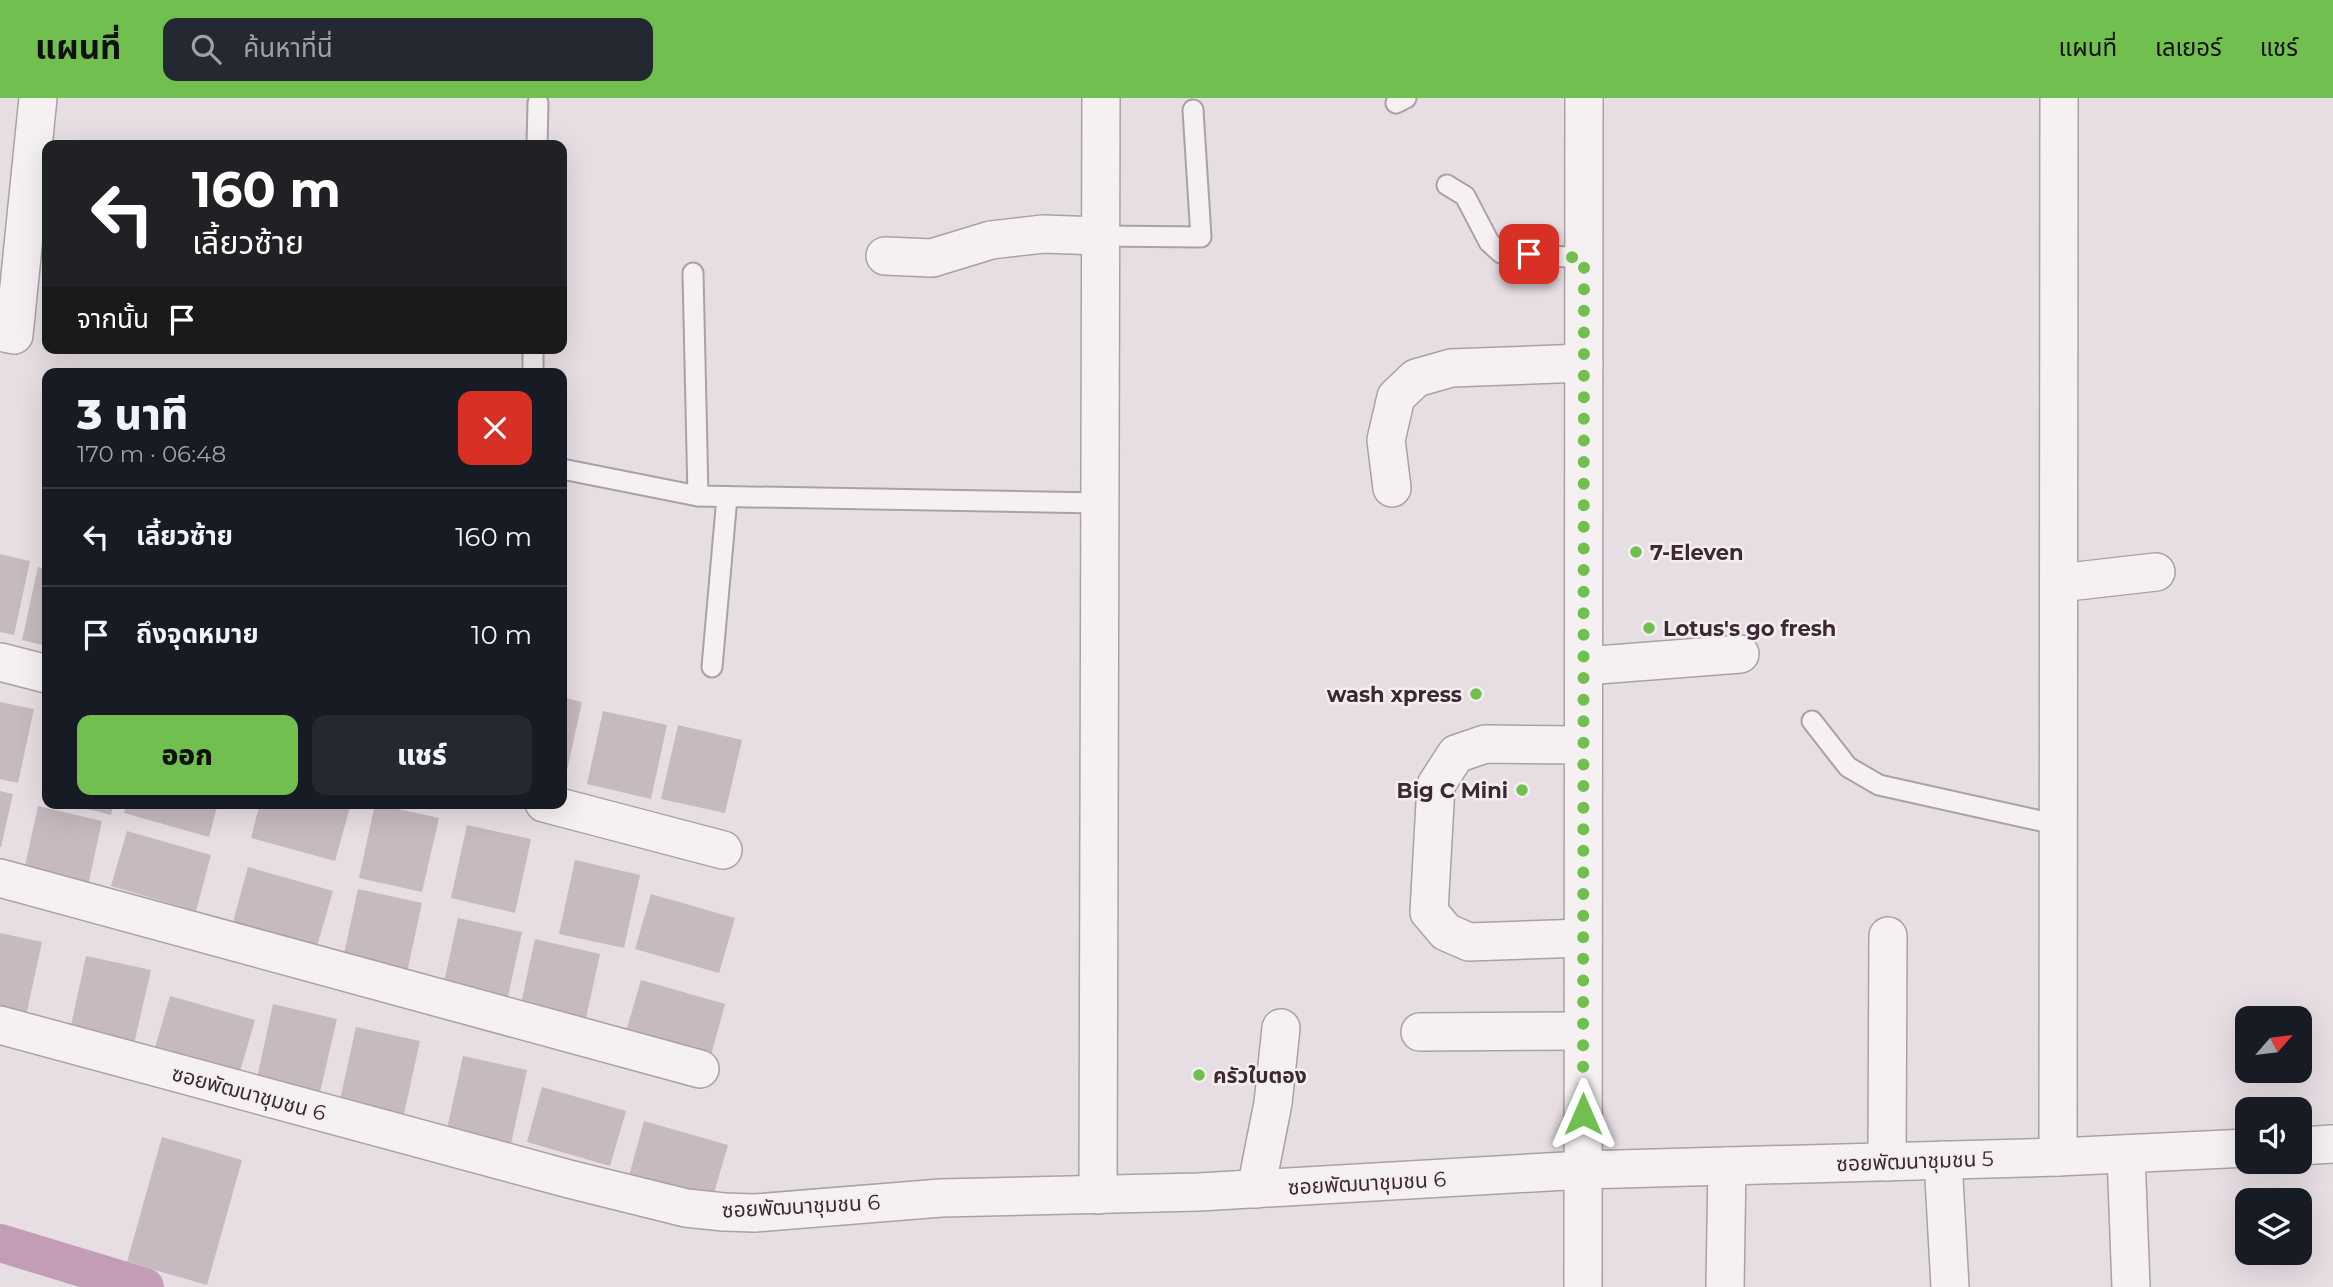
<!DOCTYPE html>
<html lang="th">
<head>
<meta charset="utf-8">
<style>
	body { margin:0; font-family:Montserrat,"Noto Sans Thai",sans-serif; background:#242831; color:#f1f3f6; height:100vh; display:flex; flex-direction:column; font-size:26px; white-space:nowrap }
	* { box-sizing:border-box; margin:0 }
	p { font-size:23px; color:#9ea1a6 }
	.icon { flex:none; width:38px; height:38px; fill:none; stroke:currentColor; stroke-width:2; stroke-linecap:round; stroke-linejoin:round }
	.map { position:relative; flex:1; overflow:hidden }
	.panel { position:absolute; left:42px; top:270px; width:525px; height:441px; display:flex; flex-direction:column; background:#171b24; border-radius:14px; box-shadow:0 7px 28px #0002 }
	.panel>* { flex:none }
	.guide { position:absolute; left:42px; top:42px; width:525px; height:214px; border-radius:14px; box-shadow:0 7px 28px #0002; background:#202124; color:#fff; overflow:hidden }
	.needle { width:46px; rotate:62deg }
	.tools { position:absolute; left:2235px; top:908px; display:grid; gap:14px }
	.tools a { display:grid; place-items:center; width:77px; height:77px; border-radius:14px; background:#171b24; box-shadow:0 7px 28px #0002; font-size:35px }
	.pin { position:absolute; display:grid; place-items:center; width:60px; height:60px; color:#fff; margin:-30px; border-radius:14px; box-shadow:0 4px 10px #0006 }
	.me { position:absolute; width:77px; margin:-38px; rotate:0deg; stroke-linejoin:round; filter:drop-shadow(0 0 5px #0008) }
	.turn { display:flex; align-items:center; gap:24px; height:147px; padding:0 35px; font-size:32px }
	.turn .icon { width:91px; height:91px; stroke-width:2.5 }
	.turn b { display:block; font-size:49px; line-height:60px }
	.then { display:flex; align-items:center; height:66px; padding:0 35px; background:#0003; gap:14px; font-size:26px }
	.round { display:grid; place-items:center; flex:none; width:74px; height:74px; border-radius:14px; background:#242831 }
	.overview { display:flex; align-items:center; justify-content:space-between; height:119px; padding:0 35px }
	h1 { font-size:42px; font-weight:800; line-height:52px }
	.button { display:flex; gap:14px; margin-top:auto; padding:14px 35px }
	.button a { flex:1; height:80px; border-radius:14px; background:#71c04f; color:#111; font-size:28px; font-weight:800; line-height:80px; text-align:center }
	.button a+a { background:#242831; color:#f1f3f6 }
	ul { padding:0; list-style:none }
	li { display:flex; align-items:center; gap:21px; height:98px; padding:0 35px; border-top:2px solid #363941 }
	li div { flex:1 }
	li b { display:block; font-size:26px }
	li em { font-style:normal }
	header { display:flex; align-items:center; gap:42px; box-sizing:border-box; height:98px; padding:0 35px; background:#71c04f; color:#111 }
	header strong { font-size:33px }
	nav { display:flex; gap:38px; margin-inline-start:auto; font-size:24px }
	.search { width:490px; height:63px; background:#242831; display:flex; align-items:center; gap:18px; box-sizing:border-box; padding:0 24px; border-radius:14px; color:#9ea1a6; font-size:26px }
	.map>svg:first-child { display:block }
</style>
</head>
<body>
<header>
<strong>แผนที่</strong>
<div class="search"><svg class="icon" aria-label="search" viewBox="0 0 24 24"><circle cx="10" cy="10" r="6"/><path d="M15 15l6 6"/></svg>ค้นหาที่นี่</div>
<nav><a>แผนที่</a><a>เลเยอร์</a><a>แชร์</a></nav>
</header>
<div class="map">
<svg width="2333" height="1189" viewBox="0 0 2333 1189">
	<rect width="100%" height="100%" fill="#e6dee3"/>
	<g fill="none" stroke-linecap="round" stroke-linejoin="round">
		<path stroke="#c39db5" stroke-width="38" d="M0 1145 145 1189"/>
	</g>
	<g fill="#c6b9c0">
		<path d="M0 456 30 463 14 537 0 534Z"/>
		<path d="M38 469 47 471V548L22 542Z"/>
		<path d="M562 599 582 604 566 677H562Z"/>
		<path d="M0 604 34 611 18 685 0 681Z"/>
		<path d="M603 613 667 627 651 701 587 686Z"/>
		<path d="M678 627 742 642 725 715 661 701Z"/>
		<path d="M0 693 13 696 1 749H0Z"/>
		<path d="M63 705H114L111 717Z"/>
		<path d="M127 705H218L209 739 124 715Z"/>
		<path d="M260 705H339L350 709 335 763 251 740Z"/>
		<path d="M375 706 439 720 422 794 359 780Z"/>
		<path d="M38 708 102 723 86 797 22 782Z"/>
		<path d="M467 727 531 741 515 815 451 800Z"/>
		<path d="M127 733 211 757 196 813 111 788Z"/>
		<path d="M575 762 640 777 624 850 559 836Z"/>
		<path d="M248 769 333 793 317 848 233 824Z"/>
		<path d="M358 791 422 805 406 879 342 865Z"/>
		<path d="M651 796 735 820 719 875 635 851Z"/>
		<path d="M458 820 522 834 506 908 442 893Z"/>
		<path d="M0 835 42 844 26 918 0 912Z"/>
		<path d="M535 841 600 856 584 929 519 915Z"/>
		<path d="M86 858 151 872 134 946 70 932Z"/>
		<path d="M641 882 725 906 710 961 625 937Z"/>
		<path d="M170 898 255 922 239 977 154 953Z"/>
		<path d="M273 906 337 921 320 994 257 980Z"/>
		<path d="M356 929 420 943 404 1016 340 1002Z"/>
		<path d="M463 958 527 972 511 1046 447 1031Z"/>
		<path d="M542 989 626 1013 610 1068 527 1044Z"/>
		<path d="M644 1023 728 1047 712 1102 629 1078Z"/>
		<path d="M162 1039 242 1062 207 1187 127 1164Z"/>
	</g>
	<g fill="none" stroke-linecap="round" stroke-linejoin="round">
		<g stroke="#aca0a7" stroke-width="23">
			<g id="lane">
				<path d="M1396 5 1406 0"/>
				<path d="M537 47 538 5"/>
				<path d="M1447 87 1465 98 1489 144 1501 155 1584 160"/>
				<path d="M1100 138 1201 139 1193 12"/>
				<path d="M693 175 698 398"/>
				<path d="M533 275V250"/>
				<path d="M562 371 698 398 1100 405"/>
				<path d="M712 569 727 399"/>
				<path d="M1812 623 1848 669 1879 687 2059 727"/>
			</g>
		</g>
		<g stroke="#aca0a7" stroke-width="40">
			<g id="street">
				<path d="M885 158 932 160 991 142 1043 136 1100 138"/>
				<path d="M0 234 14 237 38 0"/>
				<path d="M1392 390 1386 342 1396 299 1416 280 1451 270 1584 265"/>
				<path d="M2059 485 2156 474"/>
				<path d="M0 564 47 576"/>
				<path d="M1585 568 1740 556"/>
				<path d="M1583 647 1485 646 1456 656 1436 687 1429 814 1446 834 1469 844 1583 840"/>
				<path d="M544 705 723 752"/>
				<path d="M0 780 700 971"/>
				<path d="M0 927 569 1081 686 1110 724 1114 755 1115 941 1100 1199 1094 1583 1072 2058 1059 2247 1050"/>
				<path d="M1420 934 1583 933"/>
				<path d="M2300 1048 2333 1046"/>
				<path d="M2126 1056 2131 1189"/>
				<path d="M2058 1059 2059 0"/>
				<path d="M1943 1062 1950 1189"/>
				<path d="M1887 1064 1888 838"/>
				<path d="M1256 1091 1273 1005 1281 930"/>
				<path d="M1098 1097 1101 0"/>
				<path d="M1583 1189 1584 0"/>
				<path d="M1725 1189 1727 1068"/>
			</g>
		</g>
		<use href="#lane" stroke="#f5f1f3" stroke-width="19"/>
		<use href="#street" stroke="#f5f1f3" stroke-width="37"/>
	</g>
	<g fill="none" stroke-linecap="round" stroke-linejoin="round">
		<path stroke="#71c04f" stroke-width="12" stroke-dasharray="0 21.6" d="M1529 156 1584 160 1583 1016"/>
	</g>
	<g fill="#71c04f" stroke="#f4eef1" stroke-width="2.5">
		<circle cx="1636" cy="454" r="7"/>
		<circle cx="1649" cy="530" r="7"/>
		<circle cx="1476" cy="596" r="7"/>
		<circle cx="1522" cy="692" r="7"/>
		<circle cx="1199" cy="977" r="7"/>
	</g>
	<g text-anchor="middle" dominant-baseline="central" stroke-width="5" stroke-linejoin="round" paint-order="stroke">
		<g font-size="21" font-weight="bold" fill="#3c2933" stroke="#f4eef1" text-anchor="start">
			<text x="1650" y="454">7-Eleven</text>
			<text x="1663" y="530">Lotus's go fresh</text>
			<text x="1462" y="596" text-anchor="end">wash xpress</text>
			<text x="1508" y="692" text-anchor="end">Big C Mini</text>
			<text x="1213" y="977">ครัวใบตอง</text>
		</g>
		<g font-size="21" fill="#3c2933" stroke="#f4eef1">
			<text transform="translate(249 995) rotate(15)">ซอยพัฒนาชุมชน 6</text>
			<text transform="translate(1915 1063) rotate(-2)">ซอยพัฒนาชุมชน 5</text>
			<text transform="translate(1367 1085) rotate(-3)">ซอยพัฒนาชุมชน 6</text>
			<text transform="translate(801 1108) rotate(-3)">ซอยพัฒนาชุมชน 6</text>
		</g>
	</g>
</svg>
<div class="tools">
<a><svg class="needle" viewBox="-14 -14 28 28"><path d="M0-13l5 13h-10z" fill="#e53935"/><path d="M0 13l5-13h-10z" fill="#9ea1a6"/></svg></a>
<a><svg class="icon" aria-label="sound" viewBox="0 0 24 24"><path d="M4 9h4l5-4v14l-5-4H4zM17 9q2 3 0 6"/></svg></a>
<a><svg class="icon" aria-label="layers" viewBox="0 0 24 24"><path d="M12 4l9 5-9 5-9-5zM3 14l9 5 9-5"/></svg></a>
</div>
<div class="pin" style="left:1529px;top:156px;background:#d93025"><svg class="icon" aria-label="arrive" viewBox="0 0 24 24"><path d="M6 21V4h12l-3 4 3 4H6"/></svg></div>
<svg class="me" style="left:1583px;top:1016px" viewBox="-20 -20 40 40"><path d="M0-17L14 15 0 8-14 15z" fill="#71c04f" stroke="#fff" stroke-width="4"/></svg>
<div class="guide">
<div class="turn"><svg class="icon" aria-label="left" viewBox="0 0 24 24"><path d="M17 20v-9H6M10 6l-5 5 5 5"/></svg><div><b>160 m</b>เลี้ยวซ้าย</div></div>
<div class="then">จากนั้น<svg class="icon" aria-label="arrive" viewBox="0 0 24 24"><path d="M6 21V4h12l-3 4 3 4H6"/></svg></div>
</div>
<section class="panel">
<div class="overview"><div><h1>3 นาที</h1><p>170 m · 06:48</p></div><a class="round" style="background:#d93025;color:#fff"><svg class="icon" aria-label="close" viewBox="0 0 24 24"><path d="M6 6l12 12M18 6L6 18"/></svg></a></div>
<ul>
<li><svg class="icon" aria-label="left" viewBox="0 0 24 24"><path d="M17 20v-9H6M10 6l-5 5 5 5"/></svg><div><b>เลี้ยวซ้าย</b></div><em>160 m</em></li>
<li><svg class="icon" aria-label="arrive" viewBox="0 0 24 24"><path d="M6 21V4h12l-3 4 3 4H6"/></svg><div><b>ถึงจุดหมาย</b></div><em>10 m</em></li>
</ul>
<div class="button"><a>ออก</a><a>แชร์</a></div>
</section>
</div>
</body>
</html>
